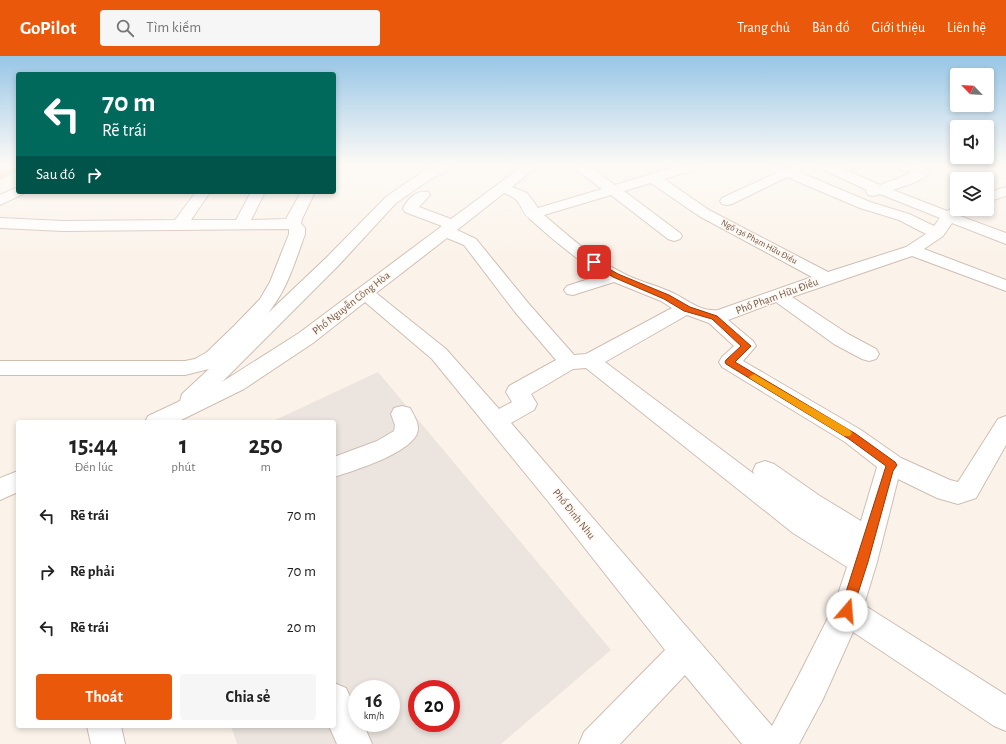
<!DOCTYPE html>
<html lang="vi">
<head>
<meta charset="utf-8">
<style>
	body { margin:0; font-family:"Alegreya Sans",sans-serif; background:#f6f6f6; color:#222; height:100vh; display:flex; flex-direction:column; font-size:15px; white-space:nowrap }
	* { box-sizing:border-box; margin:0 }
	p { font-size:13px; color:#767676 }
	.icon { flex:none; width:22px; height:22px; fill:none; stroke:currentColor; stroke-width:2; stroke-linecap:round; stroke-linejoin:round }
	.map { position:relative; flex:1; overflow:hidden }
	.drawer { position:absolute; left:16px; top:364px; width:320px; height:308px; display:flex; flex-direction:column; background:#fff; border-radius:4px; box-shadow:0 2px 6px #0003 }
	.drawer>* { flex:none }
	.top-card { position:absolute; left:16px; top:16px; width:320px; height:122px; border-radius:4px; box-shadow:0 2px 6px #0003; background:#00695c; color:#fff; overflow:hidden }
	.needle { width:26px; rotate:295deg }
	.tools { position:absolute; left:950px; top:12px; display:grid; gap:8px }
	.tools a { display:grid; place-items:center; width:44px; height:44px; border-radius:4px; background:#fff; box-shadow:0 2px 6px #0003; font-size:20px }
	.speed { position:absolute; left:348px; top:624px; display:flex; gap:8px; font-size:20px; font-weight:700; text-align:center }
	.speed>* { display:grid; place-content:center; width:52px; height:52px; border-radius:50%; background:#fff; box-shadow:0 2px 6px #0003; line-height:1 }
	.speed small { font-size:10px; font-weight:400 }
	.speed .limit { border:6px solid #d22; background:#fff; color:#111 }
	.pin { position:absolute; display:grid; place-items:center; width:34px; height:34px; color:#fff; margin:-17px; border-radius:8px; box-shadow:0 2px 6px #0006 }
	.me { position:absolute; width:44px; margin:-22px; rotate:18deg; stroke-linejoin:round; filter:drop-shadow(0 0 3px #0008) }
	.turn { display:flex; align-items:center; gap:14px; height:84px; padding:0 20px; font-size:18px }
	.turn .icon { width:52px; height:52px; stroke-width:2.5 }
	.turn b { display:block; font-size:28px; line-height:34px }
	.then { display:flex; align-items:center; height:38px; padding:0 20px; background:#0003; gap:8px; font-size:15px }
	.eta { display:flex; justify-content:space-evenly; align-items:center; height:68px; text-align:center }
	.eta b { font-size:24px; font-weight:700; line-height:28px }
	.action { display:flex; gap:8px; margin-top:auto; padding:8px 20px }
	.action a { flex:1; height:46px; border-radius:4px; background:#ea580c; color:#fff; font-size:16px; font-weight:700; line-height:46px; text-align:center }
	.action a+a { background:#f6f6f6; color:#222 }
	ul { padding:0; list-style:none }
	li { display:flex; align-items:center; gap:12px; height:56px; padding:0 20px }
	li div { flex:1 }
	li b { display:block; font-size:15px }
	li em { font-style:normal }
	header { display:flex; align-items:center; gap:24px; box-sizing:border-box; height:56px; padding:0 20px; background:#ea580c; color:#fff }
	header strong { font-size:19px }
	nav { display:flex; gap:22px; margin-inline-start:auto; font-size:14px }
	.search { width:280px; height:36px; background:#f6f6f6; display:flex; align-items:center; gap:10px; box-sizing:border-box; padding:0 14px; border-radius:4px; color:#767676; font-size:15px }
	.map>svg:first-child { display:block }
</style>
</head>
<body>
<header>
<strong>GoPilot</strong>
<div class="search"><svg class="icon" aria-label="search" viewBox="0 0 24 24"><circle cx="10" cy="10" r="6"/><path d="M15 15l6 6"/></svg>Tìm kiếm</div>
<nav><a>Trang chủ</a><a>Bản đồ</a><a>Giới thiệu</a><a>Liên hệ</a></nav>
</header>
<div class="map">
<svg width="1006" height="688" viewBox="0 0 1006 688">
	<rect width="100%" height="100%" fill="#fbf3ea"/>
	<path fill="#ebe4df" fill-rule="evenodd" d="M378 316 611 594 501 688H237L231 670H334V366H271ZM357 633H391V667H357ZM417 633H451V667H417Z"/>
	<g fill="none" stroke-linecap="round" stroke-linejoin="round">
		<g stroke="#cfbdb2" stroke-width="2">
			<g id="minor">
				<path d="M439 108 455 109 453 112 432 122 396 147 338 210 222 326 299 277 442 170 405 156 403 153 404 150C409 142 418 133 428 136L430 139 419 151 451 163 525 108H540L512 131 527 137 538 152 602 133 568 108H587L615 129 684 108H705L703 111 664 123 709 154 828 216 906 191 926 178 899 164 860 152 787 121 732 148 727 149 722 148 720 145 722 142 776 117 762 111 760 108H779L787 112 795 109 800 110 802 113 799 116 870 146 909 158 934 170 940 162 880 138 873 140 868 139 866 136 867 134 817 111 815 108H833L880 129 911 117 900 113 898 110 900 108C909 108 924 107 930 116 924 125 903 130 893 134L947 155 957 149V153H966L960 160 1006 177V188L952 167 943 180 924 193 1006 224V235L912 200 792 241 848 278 876 293 879 298 876 303 869 305 862 303 834 288 776 246 728 264 753 285 756 290 743 305 861 374 901 402 950 424 958 426 998 363 1006 360V389L976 442 958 448 937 442 898 423 877 506 864 549 1006 639V675L994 670 853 576 823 643 799 688H742L685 619 620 688H579L584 676 665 594 551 449 432 303 365 246 313 287 244 333 177 366H145L148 360 180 345 182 338 209 313 185 319H0V305H185L195 303 207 296 234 270 260 243 270 226 289 178V173L63 175 0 172V162L63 165 175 164 196 136H210L191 164H236L251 136H265L251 164 286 163 301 136H315L302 163 301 167 305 172V178C295 206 287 234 268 257L326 202 386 141 422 116ZM651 127 699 160 812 221 718 254C700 256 688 244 673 237 656 229 637 225 621 216 592 202 569 180 544 159L611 139 668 183 674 185 680 183 682 180 680 177 624 135ZM504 137C525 145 517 152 530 163 552 183 575 202 601 219L567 230 564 234 567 238 573 239 614 226 661 245 672 252 586 298 574 299 529 248 476 183 457 174ZM447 182 464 189 515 256 556 304 509 330 506 336 512 346 499 353 446 293 376 237ZM687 259 709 267 734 290 722 301 719 306 722 311 845 386 877 411 861 465 820 440 774 408 765 405 756 408 753 415 754 418 605 306ZM586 312 793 477 847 511 834 550 799 619 772 670 511 367 534 354 537 348 531 338 573 313Z"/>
				<path d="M18 131V136H24L23 138 0 149V139Z"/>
				<path d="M1006 131V140L987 146V137Z"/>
				<path d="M402 350 410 352C413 358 418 365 418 372 419 395 353 415 334 421V401L377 385 394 375 395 369 391 358 394 352Z"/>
				<path d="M18 415V436L0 444V422Z"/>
				<path d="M334 627 346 632 357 655V667H363L372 688H337L329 670H334Z"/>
				<path d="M87 670H121L125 688H91Z"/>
			</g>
		</g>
		<g stroke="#d8d1cd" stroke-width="2">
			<path id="major" d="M10 108H18V114L0 123V113Z"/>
		</g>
		<use href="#minor" fill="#fff" fill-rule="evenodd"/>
		<use href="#major" fill="#f5d3a7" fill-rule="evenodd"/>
	</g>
	<linearGradient id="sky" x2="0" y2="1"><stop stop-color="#97c6e6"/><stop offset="0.53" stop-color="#fdfaf6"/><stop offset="1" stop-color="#fdfaf6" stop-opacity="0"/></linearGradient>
	<rect width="1006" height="204" fill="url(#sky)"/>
	<path fill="#ea580c" stroke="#983908" d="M594 204 618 218 669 239 690 251 717 260 751 290 735 306 856 378 895 406 897 409 893 415 868 506 851 559 847 561 842 559 840 555 886 410 849 383 726 308 725 306 726 304 741 290 712 263 684 255 664 243 613 221 592 208 590 206Z"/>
	<path fill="#f59e0b" d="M754 318 850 374 852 377 850 380H844L751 323 749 321Z"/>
	<g text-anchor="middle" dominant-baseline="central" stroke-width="3" stroke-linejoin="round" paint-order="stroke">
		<g font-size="9" fill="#75594e" stroke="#fef8f0">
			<text transform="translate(759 186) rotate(28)">Ngõ 136 Phạm Hữu Điều</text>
		</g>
		<g font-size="11" fill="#75594e" stroke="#fef8f0">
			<text transform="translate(777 240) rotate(-20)">Phố Phạm Hữu Điều</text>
			<text transform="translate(351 247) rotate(-38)">Phố Nguyễn Công Hòa</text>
			<text transform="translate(574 458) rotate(51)">Phố Đinh Nhu</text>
		</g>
	</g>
</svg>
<div class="tools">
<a><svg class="needle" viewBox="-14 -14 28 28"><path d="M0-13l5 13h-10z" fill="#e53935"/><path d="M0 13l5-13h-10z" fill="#767676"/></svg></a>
<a><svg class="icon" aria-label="sound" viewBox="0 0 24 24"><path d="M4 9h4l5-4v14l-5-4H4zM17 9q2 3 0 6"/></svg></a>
<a><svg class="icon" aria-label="layers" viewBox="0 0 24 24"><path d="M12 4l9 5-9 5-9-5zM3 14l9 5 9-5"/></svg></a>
</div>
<div class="speed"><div>16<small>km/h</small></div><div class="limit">20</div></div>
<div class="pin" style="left:594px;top:206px;background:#d93025"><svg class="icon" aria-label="arrive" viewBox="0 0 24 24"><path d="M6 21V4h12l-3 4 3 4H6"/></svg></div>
<svg class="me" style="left:847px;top:555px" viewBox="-20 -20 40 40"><circle r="19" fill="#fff"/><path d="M0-13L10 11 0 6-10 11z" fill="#ea580c"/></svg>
<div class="top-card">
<div class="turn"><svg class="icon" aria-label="left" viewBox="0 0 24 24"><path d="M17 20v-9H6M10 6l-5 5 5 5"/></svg><div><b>70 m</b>Rẽ trái</div></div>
<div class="then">Sau đó<svg class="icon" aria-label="right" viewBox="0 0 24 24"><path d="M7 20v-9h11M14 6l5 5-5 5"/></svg></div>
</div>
<section class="drawer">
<div class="eta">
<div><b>15:44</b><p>Đến lúc</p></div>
<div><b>1</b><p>phút</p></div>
<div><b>250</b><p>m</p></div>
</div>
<ul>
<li><svg class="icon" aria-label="left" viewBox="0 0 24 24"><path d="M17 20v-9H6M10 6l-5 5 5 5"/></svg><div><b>Rẽ trái</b></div><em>70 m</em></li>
<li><svg class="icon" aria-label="right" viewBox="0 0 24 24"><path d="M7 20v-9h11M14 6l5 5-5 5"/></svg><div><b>Rẽ phải</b></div><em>70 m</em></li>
<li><svg class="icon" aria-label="left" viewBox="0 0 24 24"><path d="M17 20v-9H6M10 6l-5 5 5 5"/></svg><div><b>Rẽ trái</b></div><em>20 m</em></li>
</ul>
<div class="action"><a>Thoát</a><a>Chia sẻ</a></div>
</section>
</div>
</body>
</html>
